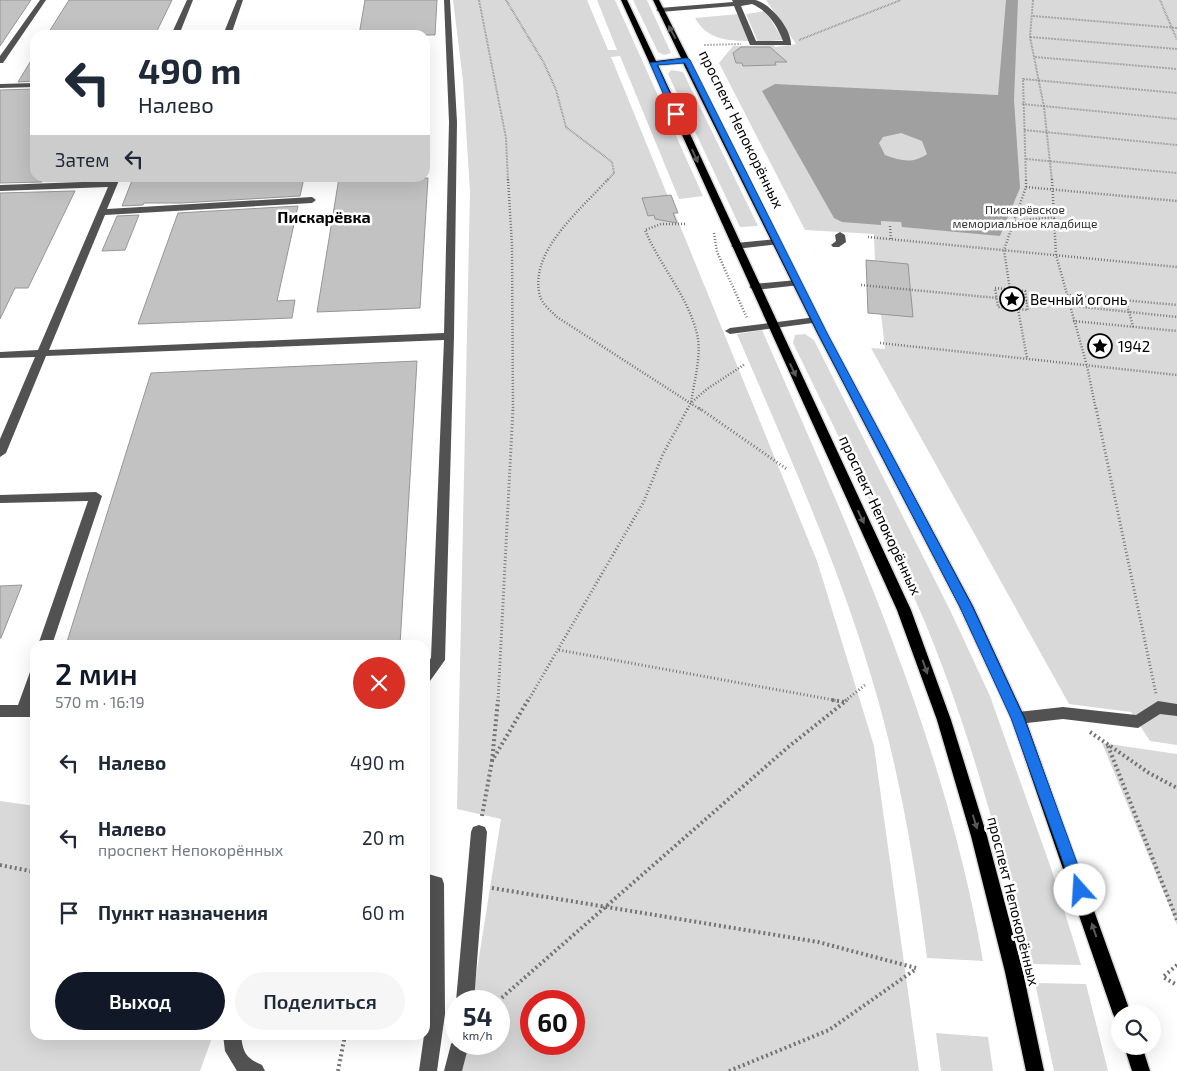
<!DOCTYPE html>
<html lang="ru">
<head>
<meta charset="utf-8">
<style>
	body { margin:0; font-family:"Exo 2",sans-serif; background:#f6f6f7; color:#1f2937; height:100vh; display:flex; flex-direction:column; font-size:19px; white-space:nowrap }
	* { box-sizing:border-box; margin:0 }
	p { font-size:16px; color:#747a83 }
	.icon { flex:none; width:28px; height:28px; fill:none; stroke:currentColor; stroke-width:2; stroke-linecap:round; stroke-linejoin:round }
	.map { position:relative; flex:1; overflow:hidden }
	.side { position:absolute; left:30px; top:640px; width:400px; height:400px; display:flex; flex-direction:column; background:#fff; border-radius:15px; box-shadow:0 5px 20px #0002 }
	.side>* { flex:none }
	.guide { position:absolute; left:30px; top:30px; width:400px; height:152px; border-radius:15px; box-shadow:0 5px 20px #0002; background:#fff; color:#1f2937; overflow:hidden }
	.buttons { position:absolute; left:1111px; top:1005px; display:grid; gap:10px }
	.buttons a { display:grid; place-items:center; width:50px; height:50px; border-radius:50%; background:#fff; box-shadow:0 5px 20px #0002; font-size:25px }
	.speed { position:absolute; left:445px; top:990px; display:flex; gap:10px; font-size:25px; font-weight:700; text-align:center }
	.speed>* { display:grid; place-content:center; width:65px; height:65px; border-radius:50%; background:#fff; box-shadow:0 5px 20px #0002; line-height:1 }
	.speed small { font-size:12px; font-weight:400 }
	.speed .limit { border:8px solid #d22; background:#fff; color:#111 }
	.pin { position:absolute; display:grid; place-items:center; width:42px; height:42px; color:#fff; margin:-21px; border-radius:10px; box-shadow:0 2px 8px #0006 }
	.me { position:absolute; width:55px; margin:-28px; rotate:341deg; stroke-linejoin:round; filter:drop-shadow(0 0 4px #0008) }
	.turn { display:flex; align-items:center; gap:18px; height:105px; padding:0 25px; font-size:22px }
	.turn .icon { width:65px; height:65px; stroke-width:2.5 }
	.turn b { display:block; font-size:35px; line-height:42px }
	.then { display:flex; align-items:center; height:48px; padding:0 25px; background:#0003; gap:10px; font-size:19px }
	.round { display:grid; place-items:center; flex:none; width:52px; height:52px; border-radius:26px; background:#f6f6f7 }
	.headline { display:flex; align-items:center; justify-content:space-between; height:85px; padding:0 25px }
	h1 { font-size:30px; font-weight:600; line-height:38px; color:#111827 }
	.action { display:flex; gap:10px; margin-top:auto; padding:10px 25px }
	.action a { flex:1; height:58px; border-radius:30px; background:#111827; color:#fff; font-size:20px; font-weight:600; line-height:58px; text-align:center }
	.action a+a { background:#f6f6f7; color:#1f2937 }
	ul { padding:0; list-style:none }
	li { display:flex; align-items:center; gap:15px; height:75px; padding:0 25px }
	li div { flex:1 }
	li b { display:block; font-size:19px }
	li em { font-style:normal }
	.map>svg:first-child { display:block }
</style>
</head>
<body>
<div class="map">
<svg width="1177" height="1071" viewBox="0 0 1177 1071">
	<rect width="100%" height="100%" fill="#fff"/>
	<g fill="#d9d9d9" fill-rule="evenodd">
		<path d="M453 0H587L608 50H617L597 0H615L703 196 679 199 620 56 611 57 817 561 874 746 919 1071H460L465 1044H499V1001H472L501 819 457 809 470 191 463 81ZM531 1001H574V1044H531Z"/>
		<path d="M633 0H647L671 53 664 55 658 52Z"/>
		<path d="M766 0H1177V745L1150 741 1131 712 1069 704 871 348 885 349 881 314 868 313 866 260 875 261 874 234 805 230 719 63 733 46 774 45 775 47 796 44Z"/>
		<path d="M766 11 783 40 758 42 746 14Z"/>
		<path d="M739 14 749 41C726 41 707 39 695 18Z"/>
		<path d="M671 70 683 72 758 226 740 227 668 74Z"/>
		<path d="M762 330C852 535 945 740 983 961L927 958C915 863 899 768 871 676 836 558 785 446 737 334Z"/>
		<path d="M805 334 814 340 950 610 990 696 1052 871 1081 965 1030 964C1000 845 969 726 921 613 882 522 836 432 793 343L795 335Z"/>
		<path d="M1102 743 1177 754V925Z"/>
		<path d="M0 801 35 806V1035H213L200 1071H0Z"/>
		<path d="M1035 983 1086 984 1108 1071H1054Z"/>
		<path d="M936 1033 988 1037 993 1071H941Z"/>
	</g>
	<path fill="#a0a0a0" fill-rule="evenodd" d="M1006 0H1018L1014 100 1020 188 1000 236 902 227 901 222 881 221V225L842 222 834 218 762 91 775 84 998 95ZM901 133 922 141 927 154C913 164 901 161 885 155L879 143 883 137Z"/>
	<g fill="#c2c2c2" stroke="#969696">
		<path d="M0 0H31L0 46Z"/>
		<path d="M69 0H172L155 35H47Z"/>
		<path d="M365 0H437L435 35H359Z"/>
		<path d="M741 47H770L787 62H775L776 65 743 66 742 63H736L733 53Z"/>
		<path d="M35 54V81L18 82Z"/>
		<path d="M35 89V178H44L42 182 0 183V90Z"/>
		<path d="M133 178H304L300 196 181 203H144L143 205 122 206Z"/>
		<path d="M339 178H428L420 308 317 312Z"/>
		<path d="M75 191 28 288H15L0 319V193Z"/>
		<path d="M671 195 678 213H673L677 223 655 219 654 215 648 216 642 198Z"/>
		<path d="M298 206 277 301 295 300 292 318 138 324 178 213Z"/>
		<path d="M139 215 125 250 102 251 117 216Z"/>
		<path d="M866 260 908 264 913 317 868 313Z"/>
		<path d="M417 361 400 645H66L151 373Z"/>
		<path d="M22 585 1 638H0V586Z"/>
	</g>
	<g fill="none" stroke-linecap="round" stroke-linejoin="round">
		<g stroke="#dbdbdb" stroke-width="3">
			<g id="major">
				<path d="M621 0H627L656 61 681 58 653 0H659L827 333 973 606 1025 718 1131 1014H1120V1022L1116 1020 1113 1014 1011 718 959 606 817 333 683 63 658 65 911 610 951 720 987 836 1023 972 1044 1071H1026L1005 972 971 836 937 720 897 610Z"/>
				<path d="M1124 1046H1142L1150 1071H1132Z"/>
			</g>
		</g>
		<g stroke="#747474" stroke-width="2" stroke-dasharray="0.5 1" stroke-linecap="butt">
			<path d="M479 0 506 138 508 181"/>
			<path d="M506 0 544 63 556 90 566 127 612 162 614 173 607 181"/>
			<path d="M1033 0 1030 37 1044 107 1052 181"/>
			<path d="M1160 0 1177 40"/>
			<path d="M1033 16 1177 28"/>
			<path d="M1030 37 1177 49"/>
			<path d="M799 40 901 0"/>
			<path d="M704 45 741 44"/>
			<path d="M1035 57 1177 69"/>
			<path d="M1022 104 1177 119"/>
			<path d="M1024 130 1177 145"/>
			<path d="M1026 159 1177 173"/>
			<path d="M1026 181 1023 79 1177 93"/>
		</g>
		<g stroke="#747474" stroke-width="2.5" stroke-dasharray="1 2" stroke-linecap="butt">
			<path d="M508 179 512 245 513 410"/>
			<path d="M608 179C582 209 528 251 540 296 542 304 551 311 557 317L701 410"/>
			<path d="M1052 179 1056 255 1087 366 1096 410"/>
			<path d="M1026 187 1177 201"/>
			<path d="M1014 221 1026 187V179"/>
			<path d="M685 224H661L645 230C659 264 686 294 696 330 703 352 694 381 691 403L687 410"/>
			<path d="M890 226 891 239"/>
			<path d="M714 233 717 252 747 318"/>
			<path d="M868 237 1177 267"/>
			<path d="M861 285 997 298"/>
			<path d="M995 288 1025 291 1028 310 998 307Z"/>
			<path d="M1010 290 1004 250 1014 221 1055 217"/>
			<path d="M1067 295 1177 305"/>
			<path d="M1126 300 1133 327"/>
			<path d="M1026 301 1177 317"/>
			<path d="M1018 309 1027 358"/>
			<path d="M1073 321 1177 331"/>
			<path d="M880 343 1177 375"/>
			<path d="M692 402 707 389 745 364"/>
		</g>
		<g stroke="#747474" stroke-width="3" stroke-dasharray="1 2.5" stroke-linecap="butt">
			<path d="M699 408 788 470"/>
			<path d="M1096 408 1156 694"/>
			<path d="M559 650 839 701"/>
			<path d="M498 701 513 408"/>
			<path d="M528 701 643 503 663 454 688 408"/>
			<path d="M845 701 865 685"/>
		</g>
		<g stroke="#747474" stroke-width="4" stroke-dasharray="2 3" stroke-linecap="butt">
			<path d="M832 700 844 702"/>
			<path d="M1090 732 1149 773 1177 788"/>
			<path d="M1108 746 1177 920"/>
			<path d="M492 761 498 700"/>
			<path d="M482 816 492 761 528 700"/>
			<path d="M0 865 35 872"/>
			<path d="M492 888 818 942 916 968"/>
			<path d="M1177 965 1163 977 1177 985"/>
			<path d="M498 1001 787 748 847 700"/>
			<path d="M338 1071 345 1035"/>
			<path d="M729 1071 829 1030 916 969"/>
		</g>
		<g fill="#525252" fill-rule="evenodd">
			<path d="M40 0H46L3 63H0V56Z"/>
			<path d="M187 0H193L179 35H171Z"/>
			<path d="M237 0H243L231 35H223Z"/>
			<path d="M444 0H450L457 122 454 336 445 660 430 681 425 683V666L431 658 444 340 46 356 6 453 0 457V439L35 357 0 358V352L38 350 108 187 0 191V185L110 181 112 178H120L107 209 312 197 316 200 312 203 105 215 49 350 444 333 449 122Z"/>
			<path d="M732 0C737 0 749 0 755 0 770 3 792 29 791 45H750L734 6 660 12 656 10 660 8 733 2ZM752 4C768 11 777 25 783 41H756L741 6Z"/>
			<path d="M35 83V87L0 88V84Z"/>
			<path d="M840 232 845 235 846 242 839 247H833L831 245 836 241 835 235Z"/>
			<path d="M777 239 780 240V244L736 249 731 246 736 243Z"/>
			<path d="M797 280 800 281V285L754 290 749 287 754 284Z"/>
			<path d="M816 317 821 320 820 322 730 334 725 331 730 328Z"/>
			<path d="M96 492 102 496 52 645H38L88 501 0 503V495Z"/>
			<path d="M35 670V696L32 705H35V717H0V705H18L30 672Z"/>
			<path d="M1158 701 1177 704V716L1160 714 1138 728 1063 719 1018 724 1013 722 1011 718 1013 714 1018 712 1063 707 1136 715Z"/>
			<path d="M479 825 485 827 487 832 474 1001H456L471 832 473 827Z"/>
			<path d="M425 873 442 878 444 884 445 1014 437 1071H419L427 1014 428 890 425 889Z"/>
			<path d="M223 1035H241C243 1053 246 1058 262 1065L265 1071H237L225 1051Z"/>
			<path d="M456 1037V1044H469L462 1071H444L451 1044Z"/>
		</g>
		<use href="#major" fill="#000" fill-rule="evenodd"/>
	</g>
	<defs><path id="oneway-solid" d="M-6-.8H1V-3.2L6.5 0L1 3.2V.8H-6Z" transform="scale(1.25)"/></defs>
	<g fill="#595959">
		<use href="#oneway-solid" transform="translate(672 32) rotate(-118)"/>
		<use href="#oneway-solid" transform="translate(695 156) rotate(66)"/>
		<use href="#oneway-solid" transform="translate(793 370) rotate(65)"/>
		<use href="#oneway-solid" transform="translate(861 517) rotate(65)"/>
		<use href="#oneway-solid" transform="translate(925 667) rotate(70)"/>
		<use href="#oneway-solid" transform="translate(975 822) rotate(73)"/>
		<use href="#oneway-solid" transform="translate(1094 930) rotate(-109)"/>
	</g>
	<path fill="#1a73e8" stroke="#114b97" d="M687 58 690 60 827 333 972 606 1024 718 1087 890 1085 895 1080 897 1075 895 1011 718 960 607 818 333 685 63 657 65 679 114 676 116 672 114 650 63Z"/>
	<defs>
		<g id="sight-ring" transform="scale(1.25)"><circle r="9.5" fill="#fff" stroke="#000" stroke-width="1.5"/><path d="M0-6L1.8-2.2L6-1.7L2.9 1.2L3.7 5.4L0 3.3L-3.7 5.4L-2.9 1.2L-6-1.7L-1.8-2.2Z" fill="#000"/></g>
	</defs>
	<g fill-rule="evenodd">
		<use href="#sight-ring" x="1012" y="299"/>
		<use href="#sight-ring" x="1100" y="346"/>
	</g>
	<g text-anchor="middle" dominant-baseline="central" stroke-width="5" stroke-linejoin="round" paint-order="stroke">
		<g font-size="12" fill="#303030" stroke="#fff">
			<text x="1025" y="209">Пискарёвское<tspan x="1025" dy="14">мемориальное кладбище</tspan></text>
		</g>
		<g font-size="15" fill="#000" stroke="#fff">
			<text transform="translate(742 129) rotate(64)">проспект Непокорённых</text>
			<text transform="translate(881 515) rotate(65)">проспект Непокорённых</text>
			<text transform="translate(1014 901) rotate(76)">проспект Непокорённых</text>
		</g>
		<g font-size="15" fill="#000" stroke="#fff" text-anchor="start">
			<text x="1030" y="299">Вечный огонь</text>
			<text x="1118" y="346">1942</text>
		</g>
		<g font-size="16" font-weight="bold" fill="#000" stroke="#fff">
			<text x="324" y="216">Пискарёвка</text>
		</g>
	</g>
</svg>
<div class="buttons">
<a><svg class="icon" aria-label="search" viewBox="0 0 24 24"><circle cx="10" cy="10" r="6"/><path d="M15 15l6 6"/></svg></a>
</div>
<div class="speed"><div>54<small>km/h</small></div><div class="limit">60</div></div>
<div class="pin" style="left:676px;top:114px;background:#d93025"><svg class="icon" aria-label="arrive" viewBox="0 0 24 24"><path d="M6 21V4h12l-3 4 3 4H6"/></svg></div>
<svg class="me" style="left:1080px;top:890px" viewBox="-20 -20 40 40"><circle r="19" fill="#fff"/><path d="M0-13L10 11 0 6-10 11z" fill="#1a73e8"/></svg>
<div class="guide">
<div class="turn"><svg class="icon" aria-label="left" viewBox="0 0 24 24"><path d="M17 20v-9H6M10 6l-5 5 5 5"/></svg><div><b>490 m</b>Налево</div></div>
<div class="then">Затем<svg class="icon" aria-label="left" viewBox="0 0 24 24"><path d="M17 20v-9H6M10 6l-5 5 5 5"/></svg></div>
</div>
<section class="side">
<div class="headline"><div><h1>2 мин</h1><p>570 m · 16:19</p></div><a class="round" style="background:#d93025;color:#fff"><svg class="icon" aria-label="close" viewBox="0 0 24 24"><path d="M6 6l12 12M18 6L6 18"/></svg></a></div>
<ul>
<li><svg class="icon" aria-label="left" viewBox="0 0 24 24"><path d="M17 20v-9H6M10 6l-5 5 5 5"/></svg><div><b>Налево</b></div><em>490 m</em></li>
<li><svg class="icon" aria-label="left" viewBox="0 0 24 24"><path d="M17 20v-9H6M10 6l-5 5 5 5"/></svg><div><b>Налево</b><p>проспект Непокорённых</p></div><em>20 m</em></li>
<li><svg class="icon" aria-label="arrive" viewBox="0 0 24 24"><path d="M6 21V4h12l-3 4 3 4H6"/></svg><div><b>Пункт назначения</b></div><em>60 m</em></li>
</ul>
<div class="action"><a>Выход</a><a>Поделиться</a></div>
</section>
</div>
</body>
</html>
